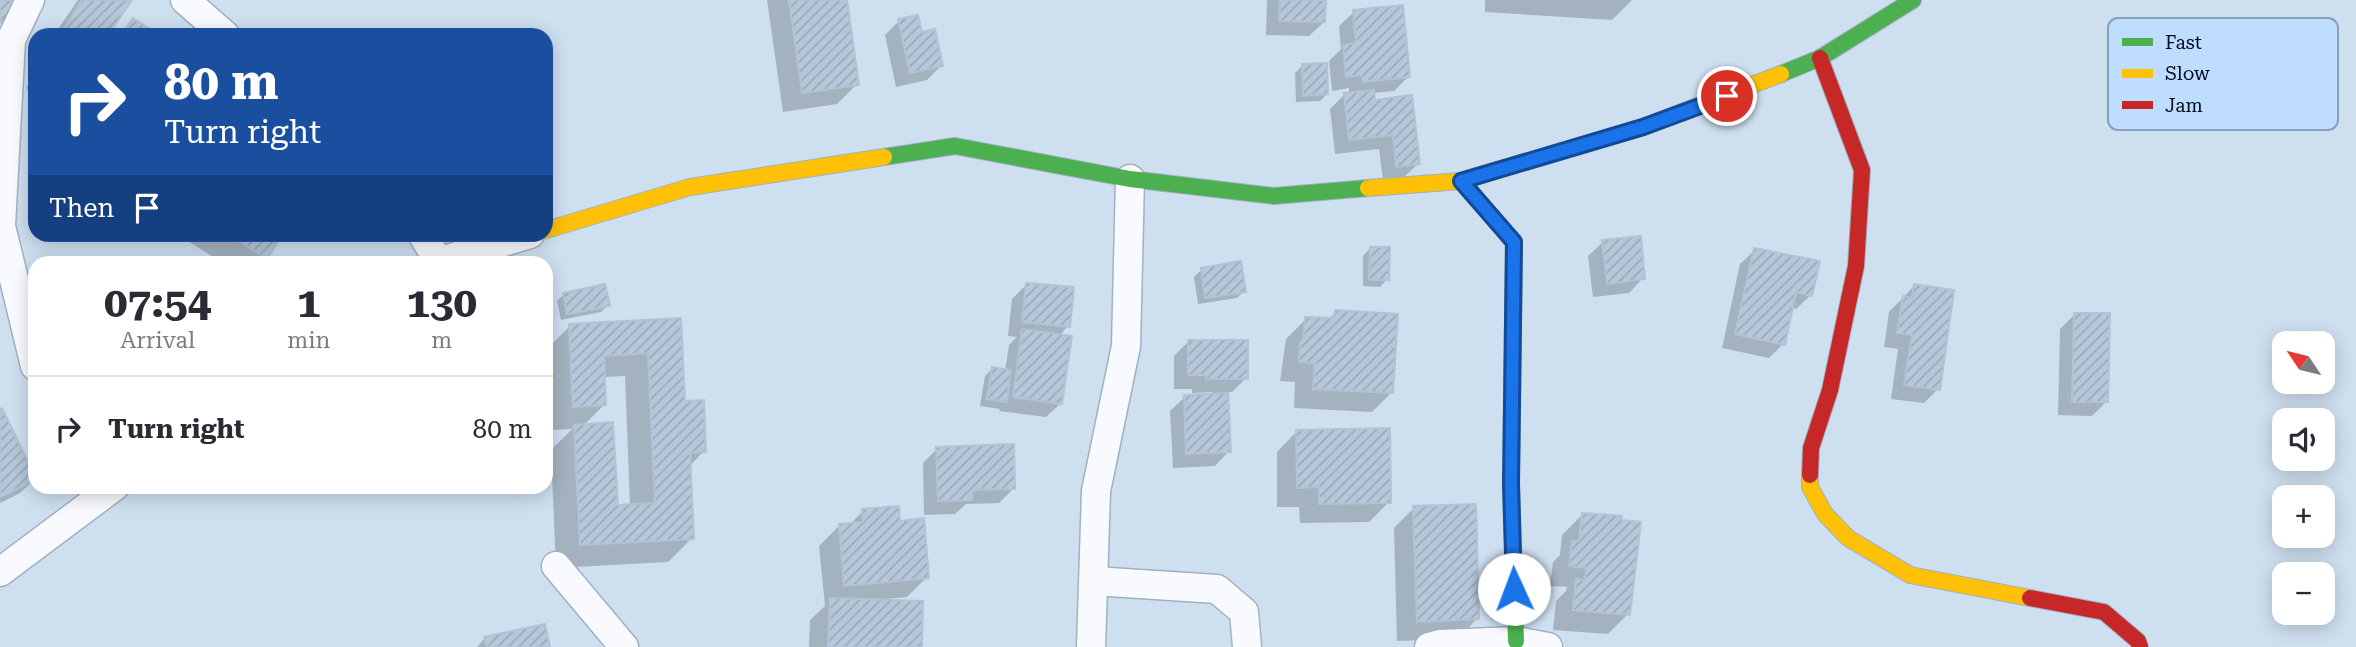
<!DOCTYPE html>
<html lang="en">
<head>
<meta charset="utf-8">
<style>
	body { margin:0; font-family:"Roboto Serif",serif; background:#f2f2f3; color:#2b2b33; height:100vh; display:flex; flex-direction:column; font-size:26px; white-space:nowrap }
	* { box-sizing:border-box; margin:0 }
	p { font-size:23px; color:#7c7c81 }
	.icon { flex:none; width:38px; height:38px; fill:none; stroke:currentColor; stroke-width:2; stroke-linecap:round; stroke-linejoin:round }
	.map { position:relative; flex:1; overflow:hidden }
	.details { position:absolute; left:28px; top:256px; width:525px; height:238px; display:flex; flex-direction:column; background:#fff; border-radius:21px; box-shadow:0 4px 18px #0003 }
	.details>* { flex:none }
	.guide { position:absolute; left:28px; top:28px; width:525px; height:214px; border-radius:21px; box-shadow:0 4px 18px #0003; background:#1a4fa0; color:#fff; overflow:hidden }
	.needle { width:46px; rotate:305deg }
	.controls { position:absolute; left:2272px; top:331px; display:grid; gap:14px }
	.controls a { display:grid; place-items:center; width:63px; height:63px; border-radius:14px; background:#fff; box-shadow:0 4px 18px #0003; font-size:35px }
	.pin { position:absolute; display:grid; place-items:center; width:60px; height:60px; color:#fff; margin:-30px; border:4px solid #fff; border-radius:50%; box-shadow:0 2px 7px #0007 }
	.me { position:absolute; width:77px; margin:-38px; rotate:358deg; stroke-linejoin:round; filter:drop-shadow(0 0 5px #0008) }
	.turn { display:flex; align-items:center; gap:24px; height:147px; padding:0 21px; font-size:32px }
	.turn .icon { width:91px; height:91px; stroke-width:2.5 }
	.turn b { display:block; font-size:49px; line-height:60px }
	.then { display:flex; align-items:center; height:66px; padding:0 21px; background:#0003; gap:14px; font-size:26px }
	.eta { display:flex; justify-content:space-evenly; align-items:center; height:119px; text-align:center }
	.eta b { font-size:42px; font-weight:700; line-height:49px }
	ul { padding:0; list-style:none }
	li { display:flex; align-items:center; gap:21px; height:105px; padding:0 21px; border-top:2px solid #e1e1e2 }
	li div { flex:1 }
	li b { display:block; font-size:26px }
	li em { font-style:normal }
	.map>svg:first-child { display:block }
</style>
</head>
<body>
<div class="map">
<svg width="2356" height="647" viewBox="0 0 2356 647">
	<defs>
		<pattern id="building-hatch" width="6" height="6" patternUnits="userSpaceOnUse" patternTransform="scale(1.75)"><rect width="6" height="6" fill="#b5c7d9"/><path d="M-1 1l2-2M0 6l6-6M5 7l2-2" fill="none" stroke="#9aaaba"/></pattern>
	</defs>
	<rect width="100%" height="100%" fill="#cedff0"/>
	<g fill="#0003" fill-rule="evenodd">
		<path d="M78 0H128L106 35H54Z"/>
		<path d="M767 0H845L857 84 837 104 783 112Z"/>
		<path d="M1267 0H1324V22L1309 36 1266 35Z"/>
		<path d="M1485 0H1632L1612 20 1485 12Z"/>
		<path d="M1354 12 1409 76 1394 91 1373 93 1374 102 1418 164 1403 178 1383 181 1379 149 1335 154 1330 109 1344 95 1349 94V88L1332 91 1329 61 1341 49 1339 26Z"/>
		<path d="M899 21 920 34 941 66 927 80 896 87 885 35Z"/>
		<path d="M1302 66 1327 94 1320 101 1296 102 1295 73Z"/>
		<path d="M35 75V95L26 88Z"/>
		<path d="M177 234H281L261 262H221Z"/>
		<path d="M1603 242 1643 278 1629 293 1593 297 1588 256Z"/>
		<path d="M1370 248 1387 279 1380 287 1363 286V256Z"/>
		<path d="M1755 250 1811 295 1796 309 1791 308 1783 344 1769 358 1722 348 1740 264Z"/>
		<path d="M1201 270 1244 291 1237 298 1198 304 1194 277Z"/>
		<path d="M1027 284 1068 326 1059 336 1061 403 1046 417 999 411 1000 409 980 406 985 376 992 369 1005 371 1009 345 1017 337 1008 336 1012 299Z"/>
		<path d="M1914 286 1938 389 1924 403 1891 399 1898 349 1884 347 1889 312Z"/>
		<path d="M564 294 608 305 601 312 561 320 557 301Z"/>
		<path d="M1336 312 1392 392 1372 412 1294 408 1295 382 1280 381 1286 339 1306 319 1328 320Z"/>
		<path d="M2074 315 2107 401 2092 416 2058 415 2060 329Z"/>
		<path d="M680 320 683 403 704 451 689 467 692 538 668 562 556 568 551 450 572 429 550 430 546 350 570 326ZM625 376 630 506 616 507 583 426 604 405 603 377Z"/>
		<path d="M1188 342 1246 378 1232 392H1226L1229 451 1215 466 1173 468 1170 411 1185 397 1212 395V392L1192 393V389H1174V356Z"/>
		<path d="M0 411 35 479 20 493 0 503Z"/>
		<path d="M1297 431 1389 502 1369 522 1300 523 1299 507H1277V452Z"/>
		<path d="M937 449 1013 489 999 503 966 504 955 514 924 515 923 463Z"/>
		<path d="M1414 508 1477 619 1457 639 1397 641 1394 528Z"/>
		<path d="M863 511 899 523 927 577 907 597 886 599 920 647H809L810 620 825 606 819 546 839 526 849 525Z"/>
		<path d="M1582 515 1628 614 1608 634 1553 630 1556 601 1566 591 1567 587 1550 586 1553 562 1560 555 1562 535Z"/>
		<path d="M485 638 548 647H477Z"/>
	</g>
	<g fill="url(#building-hatch)" stroke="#b1c3d4" stroke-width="2">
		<path d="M0 0H16L8 25 0 22Z"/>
		<path d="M82 0H132L108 35H60Z"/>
		<path d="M789 0H847L859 85 802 93Z"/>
		<path d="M1280 0H1326L1325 22 1279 21Z"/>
		<path d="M1403 5 1410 77 1363 82 1362 75 1346 77 1343 45 1356 43 1353 10Z"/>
		<path d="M918 15 922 32 935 29 943 66 910 73 898 19Z"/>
		<path d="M133 18 158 35H121Z"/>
		<path d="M1327 63 1328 94 1303 96 1302 64Z"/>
		<path d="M1374 90 1375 100 1412 95 1420 164 1396 167 1393 135 1349 140 1344 93Z"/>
		<path d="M228 234H283L267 259Z"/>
		<path d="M1641 236 1645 279 1607 284 1602 240Z"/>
		<path d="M1370 247H1390L1389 280H1369Z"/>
		<path d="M1754 248 1820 261 1812 296 1796 292 1785 345 1735 334Z"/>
		<path d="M1241 261 1246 292 1205 298 1201 268Z"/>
		<path d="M1026 283 1074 287 1070 327 1022 322Z"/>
		<path d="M605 284 610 306 567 314 563 293Z"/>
		<path d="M1914 284 1954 290 1940 390 1904 385 1912 335 1897 333 1903 296 1912 298Z"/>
		<path d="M1335 310 1398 314 1393 393 1313 389 1315 363 1299 362 1300 342 1303 341 1305 317 1334 318Z"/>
		<path d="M2074 313H2110L2108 402H2072Z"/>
		<path d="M681 318 685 401 704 400 706 452 690 453 694 539 580 545 574 425 613 422 618 505 655 503 648 353 604 356 606 405 573 407 569 324Z"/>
		<path d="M1022 329 1072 336 1062 404 1013 397Z"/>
		<path d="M1188 340H1248V379H1206V375H1188Z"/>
		<path d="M992 367 1011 370 1007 402 987 399Z"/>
		<path d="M1228 393 1231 452 1186 454 1184 395Z"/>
		<path d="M2 408 35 476V480L0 497V409Z"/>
		<path d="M1390 428 1391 503 1319 504V487L1297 488 1296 430Z"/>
		<path d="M1014 444 1015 489 972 490V500L938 501 936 447Z"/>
		<path d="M1476 504 1479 619 1417 622 1413 506Z"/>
		<path d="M899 506 900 521 924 518 929 578 844 586 839 524 863 522 862 509Z"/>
		<path d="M1582 513 1622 516 1621 520 1641 522 1630 615 1573 610 1576 579 1585 580 1586 568 1569 566 1572 541H1579Z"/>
		<path d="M830 598 923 601 922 647H828Z"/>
		<path d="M545 624 550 647H487L484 637Z"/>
	</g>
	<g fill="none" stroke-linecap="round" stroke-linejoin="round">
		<g stroke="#a0b1c2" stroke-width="31">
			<g id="street">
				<path d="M30 0 11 40 1 226 35 366"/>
				<path d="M185 0 225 35"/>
				<path d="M422 234 439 262"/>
				<path d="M438 262 530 234"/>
				<path d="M556 566 624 647"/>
				<path d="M0 572 115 486"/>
				<path d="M1094 581 1217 589 1244 612 1247 647"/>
				<path d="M1091 647 1096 491 1126 346 1130 179"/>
				<path d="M1429 647 1440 644 1516 641 1548 647"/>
			</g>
		</g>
		<g stroke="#a0b1c2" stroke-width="18">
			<g id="fast">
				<path d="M1781 74 1820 58 1913 0"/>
				<path d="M884 157 955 146 1130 179 1274 196 1368 188"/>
				<path d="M1461 181 1514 242 1511 484 1516 641"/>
			</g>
		</g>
		<g stroke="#a0b1c2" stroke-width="18">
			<g id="slow">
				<path d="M1368 188 1461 181 1643 127 1781 74"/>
				<path d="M546 230 690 187 884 157"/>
				<path d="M1810 475V487L1825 514 1848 538 1910 575 2030 598"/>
			</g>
		</g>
		<g stroke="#a0b1c2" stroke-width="18">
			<g id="jam">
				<path d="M1810 475 1811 448 1830 390 1856 266 1862 170 1820 58"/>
				<path d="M2030 598 2104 612 2138 641 2140 647"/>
			</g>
		</g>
		<use href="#street" stroke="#f8fafd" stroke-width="28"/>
		<use href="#fast" stroke="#4caf50" stroke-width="16"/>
		<use href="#slow" stroke="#ffc107" stroke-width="16"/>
		<use href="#jam" stroke="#c62828" stroke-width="16"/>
	</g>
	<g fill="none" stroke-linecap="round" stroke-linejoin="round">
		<g stroke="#114b97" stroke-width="18">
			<path id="route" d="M1514 589 1511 484 1514 242 1461 181 1643 127 1727 96"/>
		</g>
		<use href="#route" stroke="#1a73e8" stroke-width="12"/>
	</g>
	<rect x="2108" y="18" width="230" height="112" rx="10" fill="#bfdeff" stroke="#869fbc" stroke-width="2"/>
	<rect x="2122" y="38" width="31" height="8" fill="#4caf50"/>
	<rect x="2122" y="69" width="31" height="9" fill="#ffc107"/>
	<rect x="2122" y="101" width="31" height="8" fill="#c62828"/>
	<g font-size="19" fill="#000d1f">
		<text x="2165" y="49">Fast</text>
		<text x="2165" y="80">Slow</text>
		<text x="2165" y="112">Jam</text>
	</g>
</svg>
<div class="controls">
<a><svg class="needle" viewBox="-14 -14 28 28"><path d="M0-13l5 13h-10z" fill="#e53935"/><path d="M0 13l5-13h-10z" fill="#7c7c81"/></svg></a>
<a><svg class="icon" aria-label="sound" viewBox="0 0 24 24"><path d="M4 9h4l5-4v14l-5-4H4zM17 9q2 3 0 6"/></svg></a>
<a>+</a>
<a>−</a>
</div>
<div class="pin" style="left:1727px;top:96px;background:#d93025"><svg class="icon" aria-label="arrive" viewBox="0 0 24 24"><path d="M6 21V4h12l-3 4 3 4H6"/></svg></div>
<svg class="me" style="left:1514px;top:589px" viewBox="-20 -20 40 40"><circle r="19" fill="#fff"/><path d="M0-13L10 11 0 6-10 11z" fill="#1a73e8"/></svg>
<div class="guide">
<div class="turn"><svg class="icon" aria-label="right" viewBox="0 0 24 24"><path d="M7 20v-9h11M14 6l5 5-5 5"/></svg><div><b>80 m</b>Turn right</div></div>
<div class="then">Then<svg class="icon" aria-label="arrive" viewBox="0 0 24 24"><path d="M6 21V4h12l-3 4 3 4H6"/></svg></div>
</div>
<section class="details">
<div class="eta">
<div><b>07:54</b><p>Arrival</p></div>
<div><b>1</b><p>min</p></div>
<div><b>130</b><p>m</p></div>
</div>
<ul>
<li><svg class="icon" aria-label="right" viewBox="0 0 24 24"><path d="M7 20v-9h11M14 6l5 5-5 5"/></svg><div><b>Turn right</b></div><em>80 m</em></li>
</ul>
</section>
</div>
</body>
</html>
